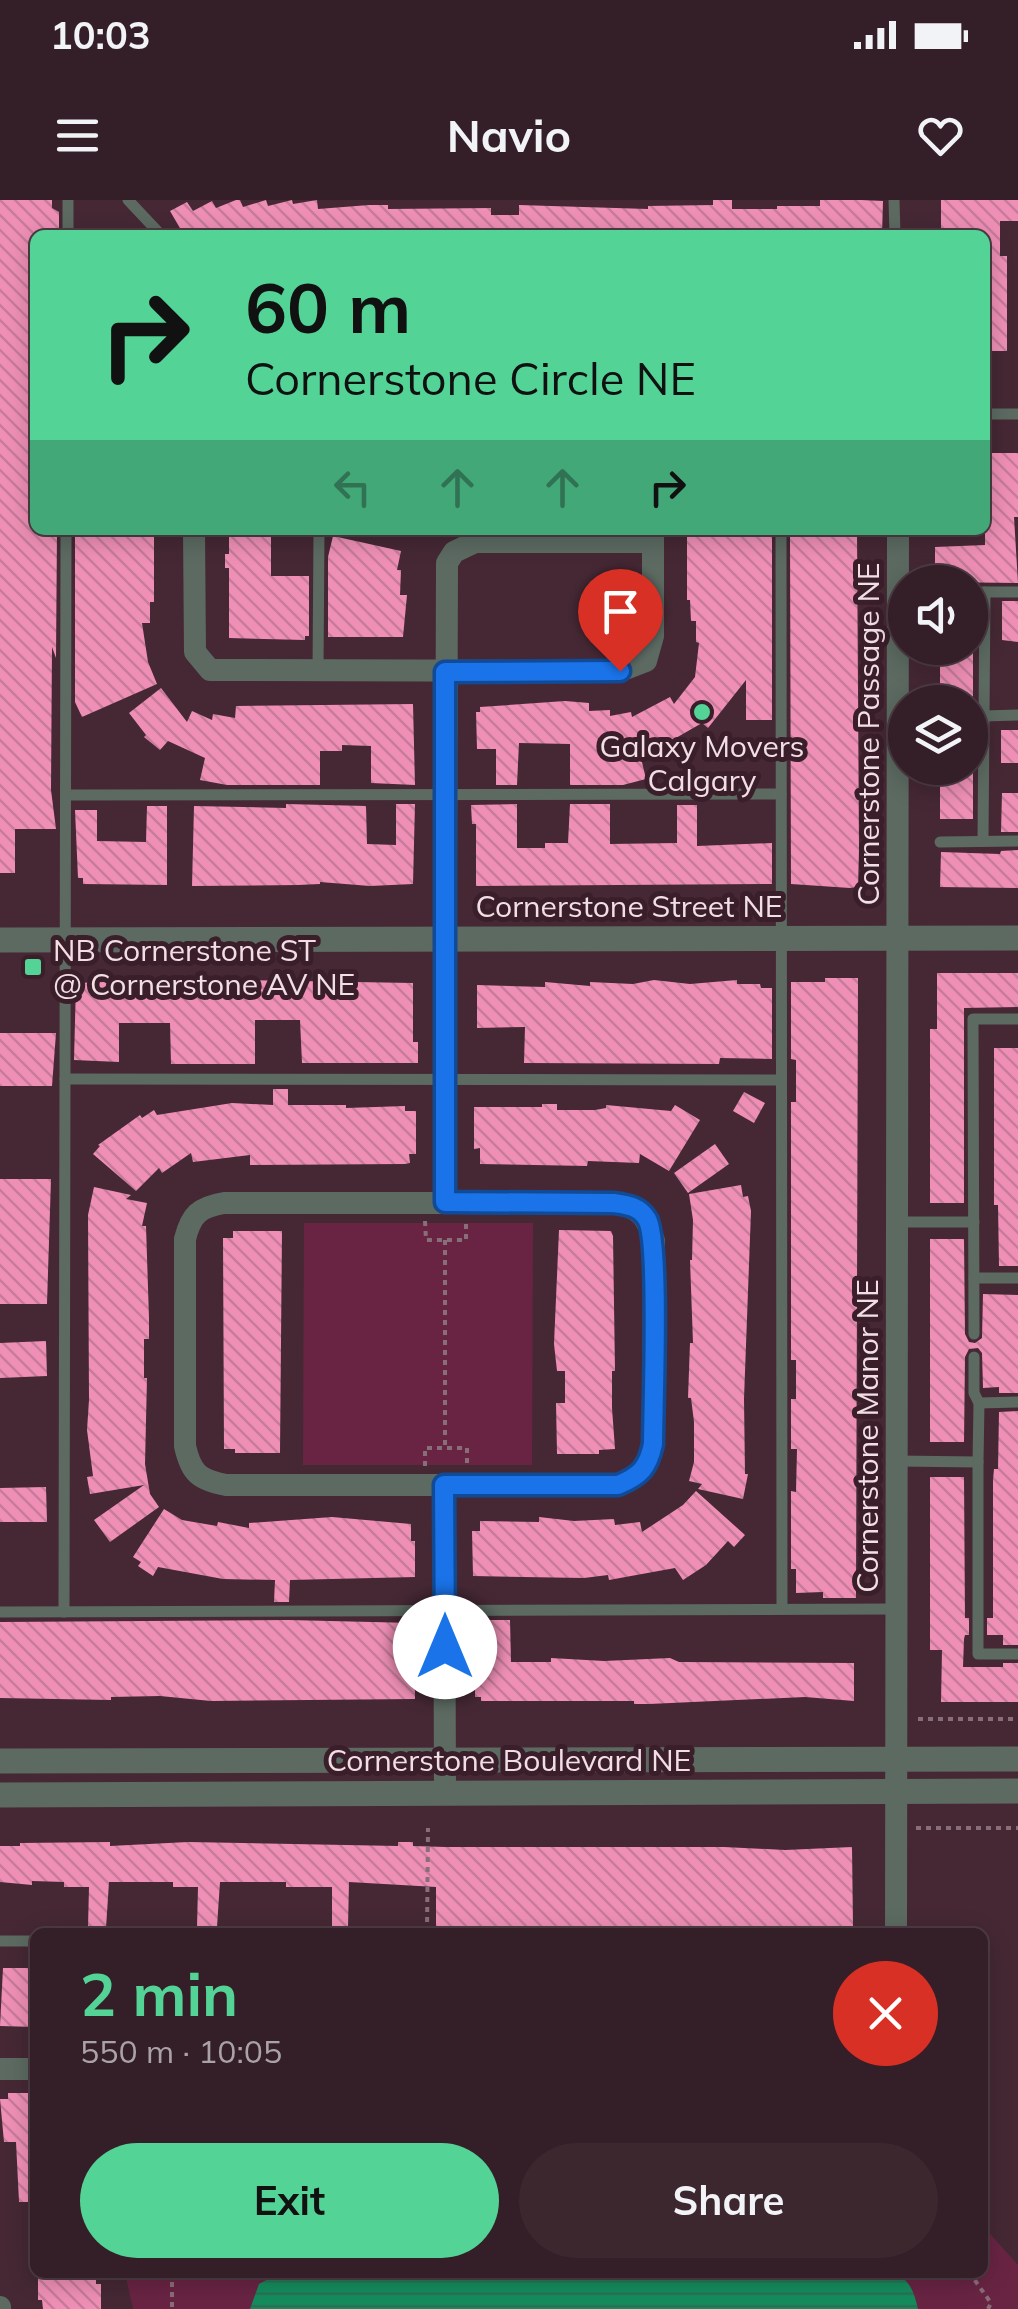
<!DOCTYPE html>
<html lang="en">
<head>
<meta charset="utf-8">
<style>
	body { margin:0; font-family:Mulish,sans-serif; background:#3c272f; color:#f1f3f6; height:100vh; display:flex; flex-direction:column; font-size:38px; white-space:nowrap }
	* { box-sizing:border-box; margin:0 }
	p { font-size:32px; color:#a9a2a7 }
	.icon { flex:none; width:55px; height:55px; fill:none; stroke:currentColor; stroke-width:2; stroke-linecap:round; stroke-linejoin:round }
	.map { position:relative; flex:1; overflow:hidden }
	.drawer { position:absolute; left:30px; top:1728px; width:958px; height:350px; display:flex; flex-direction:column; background:#341e27; border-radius:15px; box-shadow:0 5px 25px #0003,0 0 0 2px #4e3c44 }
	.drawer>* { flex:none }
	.banner { position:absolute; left:30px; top:30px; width:960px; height:305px; border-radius:15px; box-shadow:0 5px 25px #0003,0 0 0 2px #4e3c44; background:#53d396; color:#111; overflow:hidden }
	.controls { position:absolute; left:888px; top:365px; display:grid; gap:20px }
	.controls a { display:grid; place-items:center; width:100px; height:100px; border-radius:50%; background:#341e27; box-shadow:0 5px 25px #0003,0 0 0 2px #4e3c44; font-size:50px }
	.pin { position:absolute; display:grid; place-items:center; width:85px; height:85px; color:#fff; margin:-102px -42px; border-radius:50% 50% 50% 0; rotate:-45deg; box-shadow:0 0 10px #0007 }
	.pin .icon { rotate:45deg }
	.me { position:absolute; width:110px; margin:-55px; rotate:0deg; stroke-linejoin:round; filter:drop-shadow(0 0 8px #0008) }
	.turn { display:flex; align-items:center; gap:35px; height:210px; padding:0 50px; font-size:45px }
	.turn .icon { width:130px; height:130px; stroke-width:2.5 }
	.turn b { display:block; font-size:70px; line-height:85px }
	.lanes { display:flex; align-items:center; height:95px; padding:0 50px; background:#0003; justify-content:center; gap:50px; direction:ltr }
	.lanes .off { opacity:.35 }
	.round { display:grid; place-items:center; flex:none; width:105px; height:105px; border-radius:52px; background:#3c272f }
	.summary { display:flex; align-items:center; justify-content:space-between; height:170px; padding:0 50px }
	h1 { font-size:60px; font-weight:700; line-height:75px; color:#53d396 }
	.button { display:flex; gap:20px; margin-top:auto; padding:20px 50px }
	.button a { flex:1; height:115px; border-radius:60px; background:#53d396; color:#111; font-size:40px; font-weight:700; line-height:115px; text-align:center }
	.button a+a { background:#3c272f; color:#f1f3f6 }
	.status { display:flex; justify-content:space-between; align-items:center; height:70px; padding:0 50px; background:#341e27; direction:ltr }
	.status svg { height:28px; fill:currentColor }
	header { display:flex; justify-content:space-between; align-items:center; height:130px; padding:0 50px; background:#341e27; font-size:45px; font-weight:700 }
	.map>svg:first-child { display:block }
</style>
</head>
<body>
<div class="status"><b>10:03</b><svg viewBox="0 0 49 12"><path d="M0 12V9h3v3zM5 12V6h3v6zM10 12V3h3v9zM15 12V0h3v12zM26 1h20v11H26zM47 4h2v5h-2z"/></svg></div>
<header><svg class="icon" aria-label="menu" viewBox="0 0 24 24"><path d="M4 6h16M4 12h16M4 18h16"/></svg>Navio<svg class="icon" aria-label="heart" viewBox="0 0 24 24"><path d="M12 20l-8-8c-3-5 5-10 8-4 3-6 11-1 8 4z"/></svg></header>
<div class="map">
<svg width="1018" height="2109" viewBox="0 0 1018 2109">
	<defs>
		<pattern id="water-rules" width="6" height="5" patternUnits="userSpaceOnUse" patternTransform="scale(2.5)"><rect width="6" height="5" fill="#158d5d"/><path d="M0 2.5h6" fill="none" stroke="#277355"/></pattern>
		<pattern id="building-back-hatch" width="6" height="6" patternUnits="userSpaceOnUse" patternTransform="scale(2.5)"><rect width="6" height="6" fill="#ef8fb6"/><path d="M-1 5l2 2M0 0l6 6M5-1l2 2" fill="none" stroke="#c67c9a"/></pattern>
	</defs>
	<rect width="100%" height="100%" fill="#452834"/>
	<g fill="#692444">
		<path d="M304 1023H533L532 1265H303Z"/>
		<path d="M983 2026 1018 2065V2109H133L125 2073 982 2072Z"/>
	</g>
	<path fill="url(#water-rules)" d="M279 2073H895C911 2081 914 2093 918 2109H250L259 2084Z"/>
	<g fill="url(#building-back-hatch)">
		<path d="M0 0H52V8L59 12V34H35V330H57L56 458 52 447 51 590 56 629H15V673H0Z"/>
		<path d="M236 0H240L243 7 266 0 268 6 292 0 293 4 317 0 318 9 369 5H388V9L491 8V15H519V5L648 9V6L713 5V0H732V9H777V6H820V0H861L883 1 882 35H184L170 11 187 2 193 11 212 1 216 8Z"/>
		<path d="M941 0H1018V21H1000V56H1007V151H985V35H941Z"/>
		<path d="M985 253H1018V317H1014L1018 383 935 382V347L985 345Z"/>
		<path d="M75 330H154V402H150V423H142L148 462 157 484 82 517 75 502Z"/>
		<path d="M687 330H769L772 334V520H746V480L708 528 702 523 641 558 646 579 623 585H570V544L519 543 517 585H496V549H477L476 512H480V507L565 501 589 503V511L610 510V516L631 512 632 517 670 497 674 504 695 477 699 443 696 442V421H691L690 400H687Z"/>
		<path d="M824 330H857L859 650 858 687 850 688 791 684 790 334H824Z"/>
		<path d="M229 332H271V376H309V436H305V440L229 438V368H225V354H229Z"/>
		<path d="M333 336 401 351 397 370H401L400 395H407L403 437H328V357Z"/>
		<path d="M1002 401H1018V442L1002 440Z"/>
		<rect x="940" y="448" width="33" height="54"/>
		<path d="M161 488 187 522 192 511 212 520 213 514 235 518 236 506 413 504 415 585 371 583V546L342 545V551H320V585H227L200 580 205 558 168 541 160 550 144 537 146 535 129 513Z"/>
		<rect x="1001" y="530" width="17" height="33"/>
		<rect x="940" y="568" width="33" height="51"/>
		<path d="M1002 593H1018V632H1001Z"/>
		<path d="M286 604 366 606 367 644 396 645V604H415L413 684 370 686 320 682V684L298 685 192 686 194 606 286 608Z"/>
		<path d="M517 604V648H545V643H568L570 604H610V644L677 643V605H697V646L772 643V684L476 686V624H472L471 605Z"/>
		<path d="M147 606H167V685L83 684V678H78L75 610H97V641L146 642Z"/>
		<path d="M1018 650V688L940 687 941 652 1000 654 1001 651Z"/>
		<path d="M937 773H1018V807L964 808V1003H930V829H937Z"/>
		<path d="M825 778H858L856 1398H823V1392L796 1393V1369H791V1291L796 1292 797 1249H791V1199H796V1160H791V902H796V860L791 859V782H825Z"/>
		<path d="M190 779 413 783V842H418V863H302L300 820H255V864H171L170 823H119V862L74 860 76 783Z"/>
		<path d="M654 780 690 784 737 780V784H760L761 788H772V859L720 858 719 864 524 863 525 827 477 828V785L545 787V782L590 786V782L633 784Z"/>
		<path d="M0 833H56L52 886H0Z"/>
		<path d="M994 848H1018V1066H999L998 1005H994Z"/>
		<path d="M273 889H288V905H346V908L405 906V911H416V954H409L410 963 405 964 250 965V955L193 962 191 953 162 973 159 968 136 991 93 954 100 946 98 945 140 915 142 918 154 910 157 915 232 903 273 905Z"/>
		<path d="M744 892 765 903 754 923 733 911Z"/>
		<path d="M542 904H557V910H595L606 908V905L671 911 675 905 700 920 669 971 640 954 639 963 588 961 587 966 480 964V948L474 949V907H542Z"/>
		<path d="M715 944 729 964 688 993 674 973Z"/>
		<path d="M0 979H51L47 1104H0Z"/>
		<path d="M741 985 743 997 748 996 751 1011 744 1199 745 1274H748L743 1299 698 1289 702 1284 689 1281 694 1262V1222L691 1198H688L690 1143H693L690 1060H692L693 1020 689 994Z"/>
		<path d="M94 987 131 995 126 999 147 1003 142 1026H146L149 1118V1139H144V1178H147L145 1264 150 1294 159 1307 110 1342 94 1320 144 1285 90 1294 87 1277 93 1276 87 1230 89 1200 88 1015Z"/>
		<path d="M559 1030 611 1031 613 1036 615 1171H612V1208L615 1249 599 1250V1254H557L556 1203H565V1171H557L554 1144Z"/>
		<path d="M233 1031H282L280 1253H235V1249H224L223 1038H233Z"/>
		<path d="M930 1039H964L965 1134 969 1142 975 1143 982 1138 983 1094 1018 1095V1193H999V1187L983 1188 982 1153 978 1148 969 1149 965 1157 964 1242H930Z"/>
		<path d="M46 1141 47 1176 0 1178V1143Z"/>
		<path d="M1018 1211V1445H1003V1435H987V1418H993V1280L994 1269H998L999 1212Z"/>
		<path d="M930 1277H964L965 1418H969V1435H965L964 1439 963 1467H1003V1463H1018V1502H941L942 1450H930Z"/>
		<path d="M46 1287 47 1322H0V1288Z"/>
		<path d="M696 1291 745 1335 734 1347 728 1341 706 1365 683 1380 675 1368 609 1380 608 1375 584 1378 473 1376 472 1331H480V1321L539 1322V1317L574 1321 614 1319 615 1325 640 1322 642 1332 683 1305Z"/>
		<path d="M164 1309 182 1320 217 1326 218 1322 249 1328V1323L332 1317 411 1324V1341H415V1377L290 1380 289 1402H274L275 1380 223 1379 158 1367 153 1376 138 1366 141 1362 133 1357Z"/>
		<path d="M288 1420 414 1423 415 1499 211 1501 160 1496 111 1497V1500L0 1498V1422Z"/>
		<path d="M475 1420H510L511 1462H551V1458L604 1461 670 1458 679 1462 854 1463V1501L805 1497 649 1504H634V1501H481V1497H475Z"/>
		<path d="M110 1642V1646L188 1642 398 1646V1642H413V1646L445 1647H724L785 1650 852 1647 853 1726H436V1687L349 1682 348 1727H332V1687H286V1682H220L217 1727H197L198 1687H173V1682H109L106 1728 88 1727 89 1687H64V1682L32 1681V1685L0 1682V1646H20V1643Z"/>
		<path d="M3 1768H35V1827L0 1826Z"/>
		<path d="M8 1893H35V2002H19L16 1942H4L0 1899H8Z"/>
		<path d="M38 2073H96V2084H101V2109H43L42 2100H38Z"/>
	</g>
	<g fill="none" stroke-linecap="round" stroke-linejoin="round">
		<g stroke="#886e78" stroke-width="4" stroke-dasharray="5 5" stroke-linecap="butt">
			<path d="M425 1021 426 1040H466V1023"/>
			<path d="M445 1040V1248"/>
			<path d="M425 1266V1248H467V1263"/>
			<path d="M918 1519H1018"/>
			<path d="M916 1628H1018"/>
			<path d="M427 1732 428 1628"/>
			<path d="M172 2072V2109"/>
			<path d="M969 2072 991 2103 988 2109"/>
		</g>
		<g stroke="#5c6a62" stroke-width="11">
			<path d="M128 0 161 35"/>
			<path d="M894 0 895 35"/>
			<path d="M68 35V0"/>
			<path d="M985 214H1018"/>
			<path d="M781 330 782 1409"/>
			<path d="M970 392H1018"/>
			<path d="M318 471 319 330"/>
			<path d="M984 516 1018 515"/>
			<path d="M66 595 781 594"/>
			<path d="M983 641 985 392"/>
			<path d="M940 642 1018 641"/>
			<path d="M65 879 781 880"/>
			<path d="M897 1022H974"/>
			<path d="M974 1078H1018"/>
			<path d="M974 1134 973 819H1018"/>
			<path d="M979 1203 1018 1202"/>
			<path d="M897 1261 978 1262 979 1203 974 1193V1157"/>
			<path d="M978 1262V1454H1018"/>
			<path d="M0 1412 897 1409"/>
			<path d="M64 1412 66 330"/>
			<path d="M0 1741H35"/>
		</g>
		<g stroke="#5c6a62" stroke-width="22">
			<path d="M194 330 195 452 210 470 620 471 646 461 653 436V330"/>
			<path d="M224 1003H613C639 1007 647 1016 654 1041L653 1245C648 1268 640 1276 618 1285H226C199 1280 191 1273 185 1246V1039C191 1015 199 1007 224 1003Z"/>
			<path d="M445 1003 447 363 454 352 475 342H653"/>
			<path d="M444 1285 445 1592"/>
			<path d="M896 1732 898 330"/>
			<path d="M0 1869H35"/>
			<path d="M0 2107V2109"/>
		</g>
		<g stroke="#5c6a62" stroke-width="25">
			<path d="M0 740 1018 738"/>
			<path d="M0 1561 1018 1559"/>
			<path d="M0 1595 1018 1591"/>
		</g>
	</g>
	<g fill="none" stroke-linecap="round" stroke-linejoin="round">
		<g stroke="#114b97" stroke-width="25">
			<path id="route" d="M445 1447 444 1285H618C640 1276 648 1268 653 1244 653 1208 660 1040 647 1019 639 1006 627 1005 614 1003L445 1002V472L620 471"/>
		</g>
		<use href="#route" stroke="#1a73e8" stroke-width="18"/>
	</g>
	<g fill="#53d396" stroke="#3a1e2a" stroke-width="4">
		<circle cx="702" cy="512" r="10"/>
		<rect x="23" y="757" width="20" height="20" rx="5"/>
	</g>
	<g text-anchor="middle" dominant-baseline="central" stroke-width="10" stroke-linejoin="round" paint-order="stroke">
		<g font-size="30" fill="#f2dee5" stroke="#3a1e2a">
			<text transform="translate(868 534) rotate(-90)">Cornerstone Passage NE</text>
			<text x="629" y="706">Cornerstone Street NE</text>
			<text transform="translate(867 1236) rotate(-90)">Cornerstone Manor NE</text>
			<text x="509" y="1560">Cornerstone Boulevard NE</text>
		</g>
		<g font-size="30" fill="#f2dee5" stroke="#3a1e2a">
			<text x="702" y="546">Galaxy Movers<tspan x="702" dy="34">Calgary</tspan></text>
			<text x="53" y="750" text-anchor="start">NB Cornerstone ST<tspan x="53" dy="34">@ Cornerstone AV NE</tspan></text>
		</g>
	</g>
</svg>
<div class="controls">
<a><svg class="icon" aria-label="sound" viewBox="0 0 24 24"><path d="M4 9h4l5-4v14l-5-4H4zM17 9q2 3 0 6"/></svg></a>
<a><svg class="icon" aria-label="layers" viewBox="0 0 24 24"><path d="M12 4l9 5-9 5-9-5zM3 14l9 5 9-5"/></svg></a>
</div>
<div class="pin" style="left:620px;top:471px;background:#d93025"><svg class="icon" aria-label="arrive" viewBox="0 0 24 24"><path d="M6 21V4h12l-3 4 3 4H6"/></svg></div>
<svg class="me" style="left:445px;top:1447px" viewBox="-20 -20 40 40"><circle r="19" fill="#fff"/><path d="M0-13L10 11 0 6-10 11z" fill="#1a73e8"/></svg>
<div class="banner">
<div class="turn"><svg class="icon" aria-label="right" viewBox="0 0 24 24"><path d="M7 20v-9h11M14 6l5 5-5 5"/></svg><div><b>60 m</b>Cornerstone Circle NE</div></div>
<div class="lanes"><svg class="icon off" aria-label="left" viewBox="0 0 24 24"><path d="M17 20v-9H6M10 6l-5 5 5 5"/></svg><svg class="icon off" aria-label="ahead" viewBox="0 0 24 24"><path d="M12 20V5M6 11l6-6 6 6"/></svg><svg class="icon off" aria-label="ahead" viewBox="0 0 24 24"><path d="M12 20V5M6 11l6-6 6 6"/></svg><svg class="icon" aria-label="right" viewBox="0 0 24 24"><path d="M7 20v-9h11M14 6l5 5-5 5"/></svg></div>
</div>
<section class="drawer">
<div class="summary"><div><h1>2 min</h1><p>550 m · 10:05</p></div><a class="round" style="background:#d93025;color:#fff"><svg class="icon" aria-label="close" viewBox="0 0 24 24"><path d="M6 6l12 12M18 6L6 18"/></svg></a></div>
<div class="button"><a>Exit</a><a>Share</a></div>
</section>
</div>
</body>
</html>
